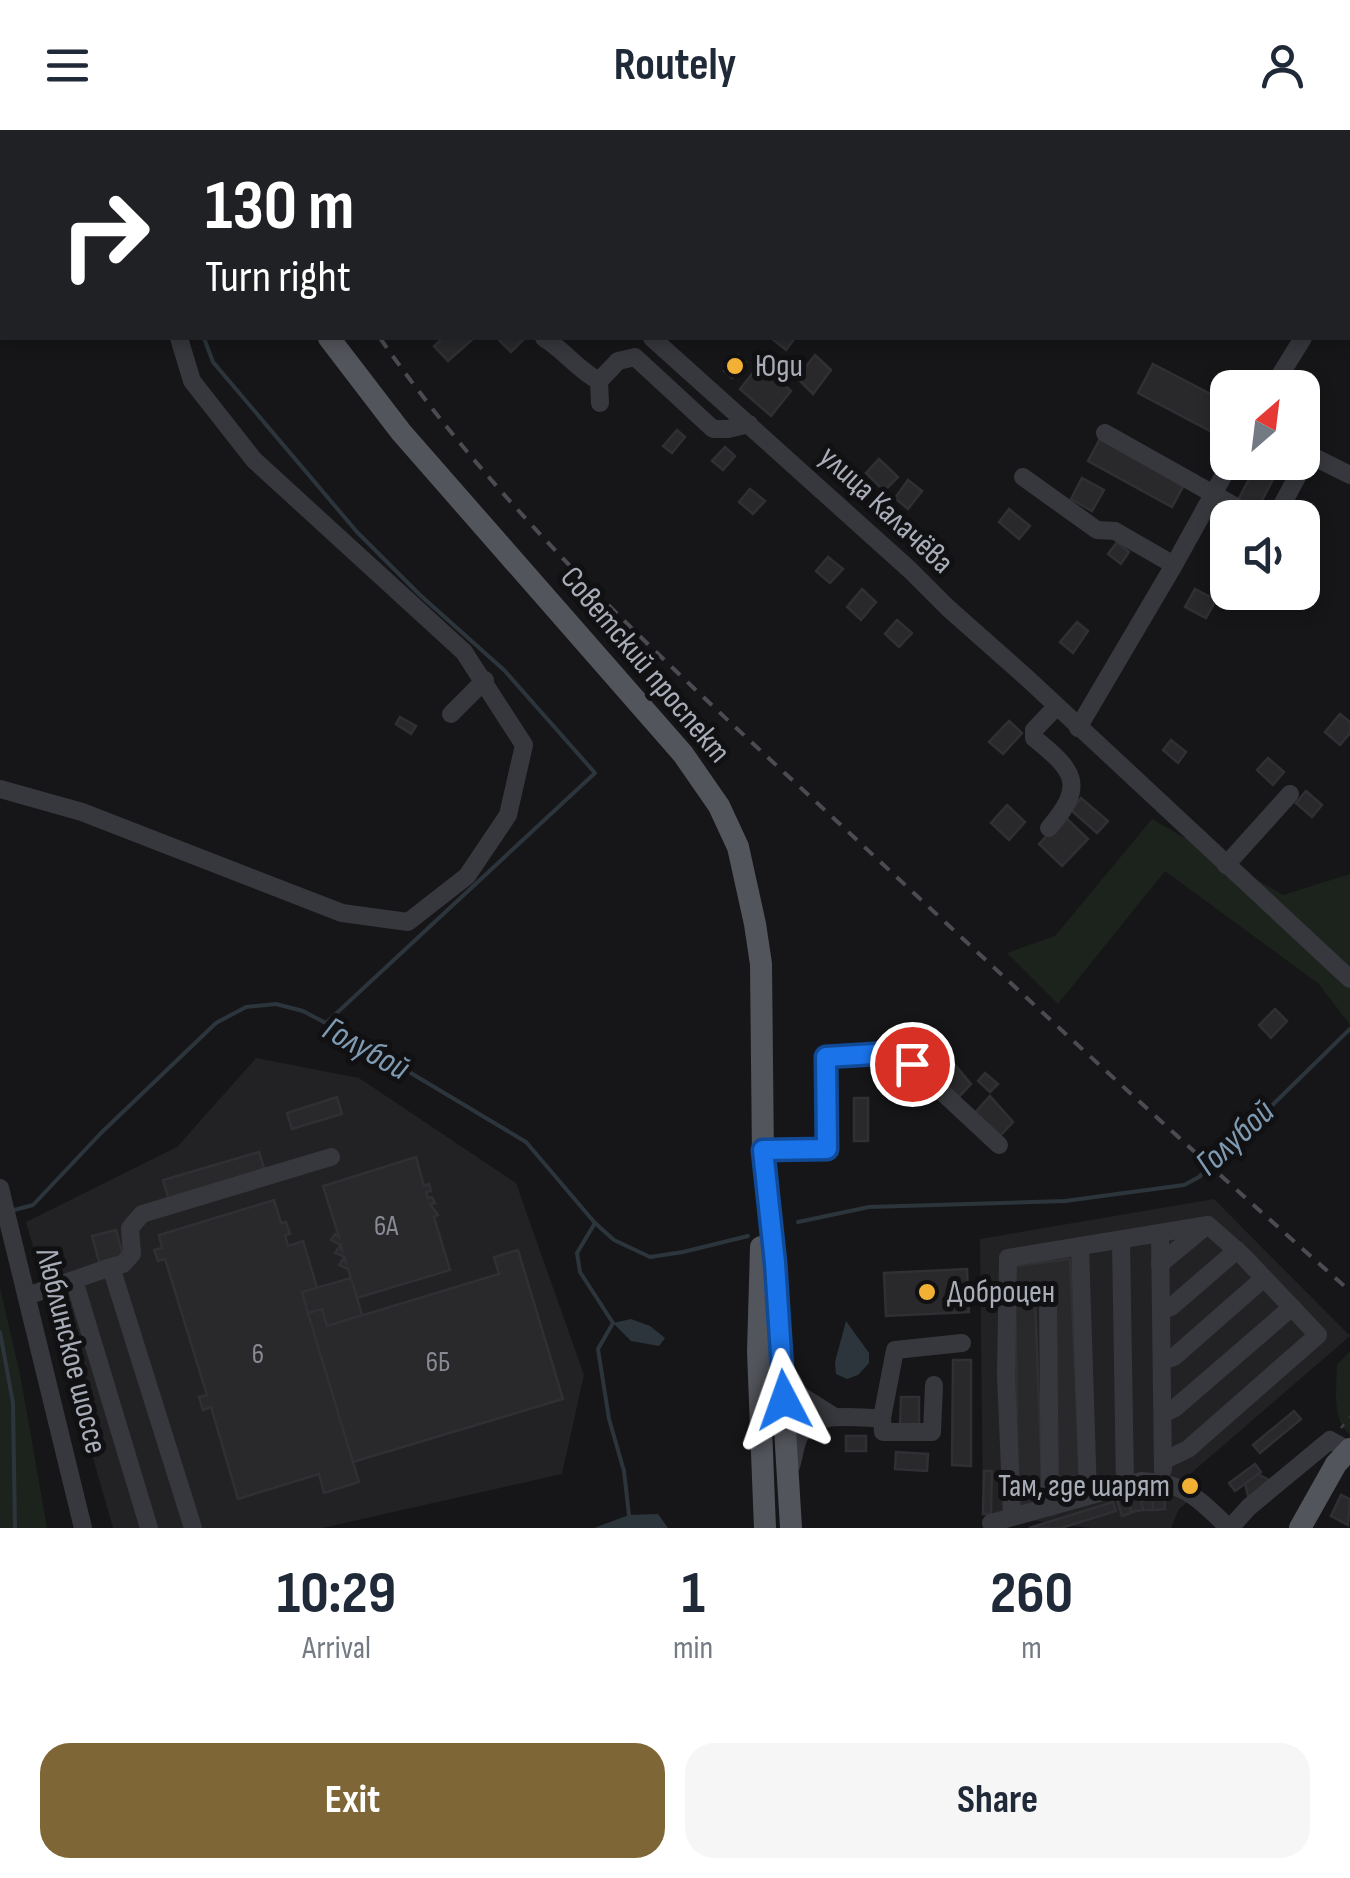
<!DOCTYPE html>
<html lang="en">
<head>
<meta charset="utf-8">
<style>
	body { margin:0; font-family:"Sofia Sans Condensed",sans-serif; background:#f6f6f7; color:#1f2937; height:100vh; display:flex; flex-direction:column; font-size:38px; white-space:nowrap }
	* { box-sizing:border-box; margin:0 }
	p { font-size:32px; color:#747a83 }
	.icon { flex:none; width:55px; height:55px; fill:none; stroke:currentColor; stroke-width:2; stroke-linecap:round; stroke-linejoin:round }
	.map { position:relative; height:1398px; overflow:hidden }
	.drawer { display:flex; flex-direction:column; background:#fff; flex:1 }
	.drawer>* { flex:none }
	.top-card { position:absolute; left:0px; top:0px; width:1350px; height:210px; box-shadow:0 5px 15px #0003; background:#202124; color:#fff; overflow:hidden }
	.needle { width:65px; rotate:28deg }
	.controls { position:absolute; left:1210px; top:240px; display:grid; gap:20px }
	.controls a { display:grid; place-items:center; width:110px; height:110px; border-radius:20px; background:#fff; box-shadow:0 5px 15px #0003; font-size:50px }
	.pin { position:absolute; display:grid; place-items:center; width:85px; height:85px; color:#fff; margin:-42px; border:5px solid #fff; border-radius:50%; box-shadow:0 2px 10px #0007 }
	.me { position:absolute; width:110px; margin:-55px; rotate:356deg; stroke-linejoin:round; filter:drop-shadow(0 0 8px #0008) }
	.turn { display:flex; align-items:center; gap:35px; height:210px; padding:0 40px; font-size:45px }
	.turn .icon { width:130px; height:130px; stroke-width:2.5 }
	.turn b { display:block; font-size:70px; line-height:85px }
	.eta { display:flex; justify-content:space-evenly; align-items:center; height:170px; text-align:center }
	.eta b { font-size:60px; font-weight:700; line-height:70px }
	.cta { display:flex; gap:20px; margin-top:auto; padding:20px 40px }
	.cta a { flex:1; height:115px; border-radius:30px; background:#7e6636; color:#fff; font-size:40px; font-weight:700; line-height:115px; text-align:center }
	.cta a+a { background:#f6f6f7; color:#1f2937 }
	header { display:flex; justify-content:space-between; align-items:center; height:130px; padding:0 40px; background:#fff; font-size:45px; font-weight:700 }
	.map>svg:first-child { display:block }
</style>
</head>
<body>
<header><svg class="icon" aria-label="menu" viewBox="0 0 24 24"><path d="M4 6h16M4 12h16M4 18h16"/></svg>Routely<svg class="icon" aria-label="person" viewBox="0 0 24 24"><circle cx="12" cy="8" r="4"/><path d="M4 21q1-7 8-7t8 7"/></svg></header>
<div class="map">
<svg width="1350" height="1398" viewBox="0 0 1350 1398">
	<rect width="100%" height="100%" fill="#161618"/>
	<g fill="#222225">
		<path d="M256 928 359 948 516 1053 584 1245 562 1344 322 1398H113L26 1092 177 1017Z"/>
		<path d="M1214 1069 1350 1206 1189 1345 1202 1360 1179 1379 1171 1398H1089L983 1384 980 1109Z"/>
	</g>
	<g fill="#1c231d">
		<path d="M1152 689 1283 765 1350 744V895L1319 854 1165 741 1058 874 1007 823 1055 806Z"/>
		<path d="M0 1158 20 1244 47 1398H0Z"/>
		<path d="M1350 1221V1305C1331 1288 1337 1259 1337 1235Z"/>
	</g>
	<g fill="#2c353c">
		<path d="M631 1189 650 1196 665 1208 659 1216 631 1211 613 1193Z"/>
		<path d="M846 1191 869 1223V1233L858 1245 847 1249 836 1244 835 1232Z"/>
		<path d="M658 1384 668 1398H594L629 1385Z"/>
	</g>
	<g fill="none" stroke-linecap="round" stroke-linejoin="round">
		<g stroke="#2c353c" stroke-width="4">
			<path d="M129 0 131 2"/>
			<path d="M204 208 213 232 357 402 420 465 504 540 595 643 326 893"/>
			<path d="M14 1080 33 1075 102 1002 216 893 246 877 276 874 303 881 339 900 526 1012 595 1093 614 1110 650 1127 683 1122 748 1106"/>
			<path d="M798 1092 869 1077 1065 1071 1184 1055 1199 1047 1350 899"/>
			<path d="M595 1093 577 1123 580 1142 613 1193 598 1219 609 1289 624 1341 629 1385"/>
			<path d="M0 1202 13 1273 15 1398"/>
		</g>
	</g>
	<g fill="#29292c" stroke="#303034" stroke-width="2.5">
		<path d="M443 208H474L448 231 434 216Z"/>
		<path d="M501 208H525L511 222 499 210Z"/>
		<path d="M771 208H795L786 220Z"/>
		<path d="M738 225 746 232 732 248 724 241Z"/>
		<path d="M815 225 831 240 813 264 797 248Z"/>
		<path d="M760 234 791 261 771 286 740 259Z"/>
		<path d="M1153 234 1228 273 1214 303 1138 263Z"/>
		<path d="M677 300 685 307 672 323 663 316Z"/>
		<path d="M1101 307 1185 353 1172 377 1088 331Z"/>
		<path d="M725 317 735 326 723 340 712 331Z"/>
		<path d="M879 329 898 347 884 361 866 343Z"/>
		<path d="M1258 332H1282L1257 380 1238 370Z"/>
		<path d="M1082 348 1104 360 1092 381 1071 369Z"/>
		<path d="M908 350 922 361 908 379 895 368Z"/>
		<path d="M750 359 765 371 753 384 739 372Z"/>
		<path d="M1009 379 1030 396 1019 409 999 392Z"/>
		<path d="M1117 412 1129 422 1121 434 1108 424Z"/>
		<path d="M828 427 843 439 830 453 816 441Z"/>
		<path d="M862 459 876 472 861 490 847 477Z"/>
		<path d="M1195 459 1216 470 1206 488 1185 477Z"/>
		<path d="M897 490 912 503 899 517 885 504Z"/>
		<path d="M1077 492 1088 501 1073 523 1060 512Z"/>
		<path d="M1340 584 1350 592V603L1340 615 1325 602Z"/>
		<path d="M400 587 416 596 411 604 396 594Z"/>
		<path d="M1009 591 1022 603 1003 624 989 612Z"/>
		<path d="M1171 610 1186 622 1178 633 1163 620Z"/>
		<path d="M1268 628 1284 642 1273 655 1257 640Z"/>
		<path d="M1306 661 1322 675 1312 687 1296 673Z"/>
		<path d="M1081 668 1108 691 1097 703 1071 680Z"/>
		<path d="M1007 675 1025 692 1009 710 991 693Z"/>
		<path d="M1065 687 1088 709 1062 736 1039 714Z"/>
		<path d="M1275 879 1287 891 1271 908 1259 895Z"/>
		<path d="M949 928 971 954 957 969 932 946Z"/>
		<path d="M985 943 998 954 990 962 978 951Z"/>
		<path d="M990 966 1013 992 999 1007 974 984Z"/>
		<path d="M337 967 342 984 292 999 287 983Z"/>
		<rect x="854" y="968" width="14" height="43"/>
		<path d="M259 1022 265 1041 169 1070 163 1050Z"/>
		<path d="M416 1027 424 1056 429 1054 431 1061 426 1062 428 1068 432 1067 435 1073 430 1074 438 1085 434 1087 450 1140 357 1168 348 1139 339 1135 343 1129 346 1132 345 1127 335 1123 339 1117 342 1120 341 1115 331 1110 335 1104 339 1107 323 1056Z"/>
		<path d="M274 1070 281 1093 286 1092 290 1104 285 1105 288 1116 303 1111 317 1158 302 1163 359 1352 324 1363 319 1344 238 1369 211 1277 203 1280 199 1267 207 1265 165 1129 158 1131 154 1120 162 1118 159 1105Z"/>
		<path d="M116 1100 123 1126 99 1132 92 1106Z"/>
		<path d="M518 1120 563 1269 353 1332 308 1183 322 1179 327 1196 499 1144 494 1127Z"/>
		<path d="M1070 1129 1080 1346 1057 1347 1053 1170H1035L1043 1374 1018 1380 1015 1136Z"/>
		<path d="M967 1139 969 1182 886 1186 884 1143Z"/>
		<path d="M351 1148 362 1185 327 1196 322 1179 308 1183 302 1162Z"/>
		<path d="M953 1230H971V1336L952 1335Z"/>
		<path d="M901 1267H919V1297L900 1296Z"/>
		<path d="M1294 1281 1301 1289 1260 1323 1253 1315Z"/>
		<rect x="846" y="1306" width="20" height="15"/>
		<path d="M896 1322 928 1324 927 1341 895 1339Z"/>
		<path d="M1255 1334 1261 1342 1235 1361 1229 1353Z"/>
		<path d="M984 1341H992L991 1384H983Z"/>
		<path d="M1258 1344 1280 1356 1251 1377 1245 1354Z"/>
		<path d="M1164 1363 1165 1379 1153 1380 1152 1364Z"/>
		<path d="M1140 1364H1152L1153 1380H1143Z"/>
		<path d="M1140 1364 1143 1380 1131 1382 1127 1365Z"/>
		<path d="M1127 1365 1131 1383 1122 1386 1116 1367Z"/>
		<path d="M1341 1365 1350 1369 1348 1395 1331 1386Z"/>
		<path d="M1113 1372 1116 1381 1061 1398H1029Z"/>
	</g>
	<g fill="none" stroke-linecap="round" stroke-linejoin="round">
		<path stroke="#3d3f44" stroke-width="2.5" stroke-dasharray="5 8" stroke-linecap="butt" d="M1341 1298 1350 1287"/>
		<g stroke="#37383d" stroke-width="18">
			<path d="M87 0V2"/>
			<path d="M1266 0 1269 2"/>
			<path d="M629 2 631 0"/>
			<path d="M1298 2 1302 0"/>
			<path d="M1348 30 1350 32"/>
			<path d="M1348 71 1350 74"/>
			<path d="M1348 131 1350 127"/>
			<path d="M1348 165 1350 166"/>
			<path d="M544 208C564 220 578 240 599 251"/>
			<path d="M652 208 910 440 948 478 1027 548 1350 849"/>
			<path d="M1272 258 1303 208"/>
			<path d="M600 273 599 251 618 231 635 227 713 299H728L749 294"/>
			<path d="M1105 303 1256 388"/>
			<path d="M1302 321 1350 345"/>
			<path d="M1023 347 1097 400 1115 401 1174 435"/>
			<path d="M1275 388 1297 347"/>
			<path d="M451 584 485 550"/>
			<path d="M1078 598 1174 435 1231 332"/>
			<path d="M0 659 82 682 342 783 408 792 467 746 508 685 524 615 464 522 254 330 192 251 179 208"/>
			<path d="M1049 698C1086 655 1075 641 1034 608V600L1056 577"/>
			<path d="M1226 735 1290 664"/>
			<path d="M763 1020 827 1019 826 927 891 923 912 934 999 1015"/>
			<path d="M0 1058 83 1398"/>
			<path d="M1160 1105 1163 1340"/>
			<path d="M1121 1111 1125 1354"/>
			<path d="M1080 1116 1088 1365"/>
			<path d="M1160 1134 1207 1095"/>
			<path d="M111 1137 123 1134 132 1124 130 1098 142 1084 331 1027"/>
			<path d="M74 1150 149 1398"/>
			<path d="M27 1166 111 1137 193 1398"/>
			<path d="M1048 1173 1050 1377"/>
			<path d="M1161 1181 1171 1177 1237 1120"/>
			<path d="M1162 1231 1174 1227 1264 1148"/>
			<path d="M784 1236 800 1265 835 1287"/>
			<path d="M1163 1284 1175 1278 1292 1177"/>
			<path d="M882 1288 895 1220 962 1213"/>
			<path d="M791 1336C794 1327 795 1314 800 1305 816 1279 857 1289 882 1288L883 1302H932L934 1255"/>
			<path d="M1012 1387 1006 1245 1008 1128 1208 1095 1243 1126 1318 1205 1188 1319 1163 1331"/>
			<path d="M991 1393 1142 1351C1187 1353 1198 1369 1229 1398"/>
			<path d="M1230 1398 1249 1377 1330 1310 1348 1320"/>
		</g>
		<g stroke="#53555c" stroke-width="22">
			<path d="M221 0 222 2"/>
			<path d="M329 208 401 302 683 624 719 676 738 717 755 794 761 834 763 1028 775 1133 791 1398"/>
			<path d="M761 1117 758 1222 765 1398"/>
			<path d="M1300 1398 1336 1334 1350 1319"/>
		</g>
		<g stroke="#4a4c52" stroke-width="4" stroke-dasharray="12 10" stroke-linecap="butt">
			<path d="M259 0 260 2"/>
			<path d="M380 208C508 392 678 544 842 696 1010 853 1178 1009 1350 1161"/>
		</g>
	</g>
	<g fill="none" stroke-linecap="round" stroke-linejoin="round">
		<g stroke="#114b97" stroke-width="25">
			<path id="route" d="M784 1270 775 1133 763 1020 827 1019 826 927 891 923 912 934"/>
		</g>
		<use href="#route" stroke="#1a73e8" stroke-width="18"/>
	</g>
	<g fill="#f2b134" stroke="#111113" stroke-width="4">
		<circle cx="735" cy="236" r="10"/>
		<circle cx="927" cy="1162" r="10"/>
		<circle cx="1190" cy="1356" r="10"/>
	</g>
	<g text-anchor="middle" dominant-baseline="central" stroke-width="10" stroke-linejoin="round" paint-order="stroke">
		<g font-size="28" fill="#888b94">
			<text x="386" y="1096">6А</text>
			<text x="258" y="1224">6</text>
			<text x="438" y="1232">6Б</text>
		</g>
		<g font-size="32" fill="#a8adb8" stroke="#111113" text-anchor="start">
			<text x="755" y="236">Юди</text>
			<text x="947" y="1162">Доброцен</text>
			<text x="1170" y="1356" text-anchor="end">Там, где шарят</text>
		</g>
		<g font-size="32" fill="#a8adb8" stroke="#111113">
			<text transform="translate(886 380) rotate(43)">улица Калачёва</text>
			<text transform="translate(645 535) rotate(50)">Советский проспект</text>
			<text transform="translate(71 1221) rotate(76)">Люблинское шоссе</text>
		</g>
		<g font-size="35" font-style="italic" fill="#7f9bb3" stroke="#111113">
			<text transform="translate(366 919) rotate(29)">Голубой</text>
			<text transform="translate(1235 1008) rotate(-43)">Голубой</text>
		</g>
	</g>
</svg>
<div class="controls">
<a><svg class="needle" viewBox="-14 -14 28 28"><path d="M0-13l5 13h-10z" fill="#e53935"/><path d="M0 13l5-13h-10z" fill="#747a83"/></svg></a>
<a><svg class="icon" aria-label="sound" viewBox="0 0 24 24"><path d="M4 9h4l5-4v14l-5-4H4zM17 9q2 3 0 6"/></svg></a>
</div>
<div class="pin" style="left:912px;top:934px;background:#d93025"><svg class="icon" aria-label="arrive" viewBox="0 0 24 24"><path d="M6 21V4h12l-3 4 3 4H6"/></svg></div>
<svg class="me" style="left:784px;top:1270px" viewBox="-20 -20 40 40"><path d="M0-17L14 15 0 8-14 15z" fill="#1a73e8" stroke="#fff" stroke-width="4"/></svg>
<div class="top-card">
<div class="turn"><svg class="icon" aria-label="right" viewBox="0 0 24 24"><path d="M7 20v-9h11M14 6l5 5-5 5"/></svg><div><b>130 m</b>Turn right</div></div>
</div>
</div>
<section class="drawer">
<div class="eta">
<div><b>10:29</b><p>Arrival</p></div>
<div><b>1</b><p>min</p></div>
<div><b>260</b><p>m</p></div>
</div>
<div class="cta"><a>Exit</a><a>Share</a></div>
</section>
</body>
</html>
